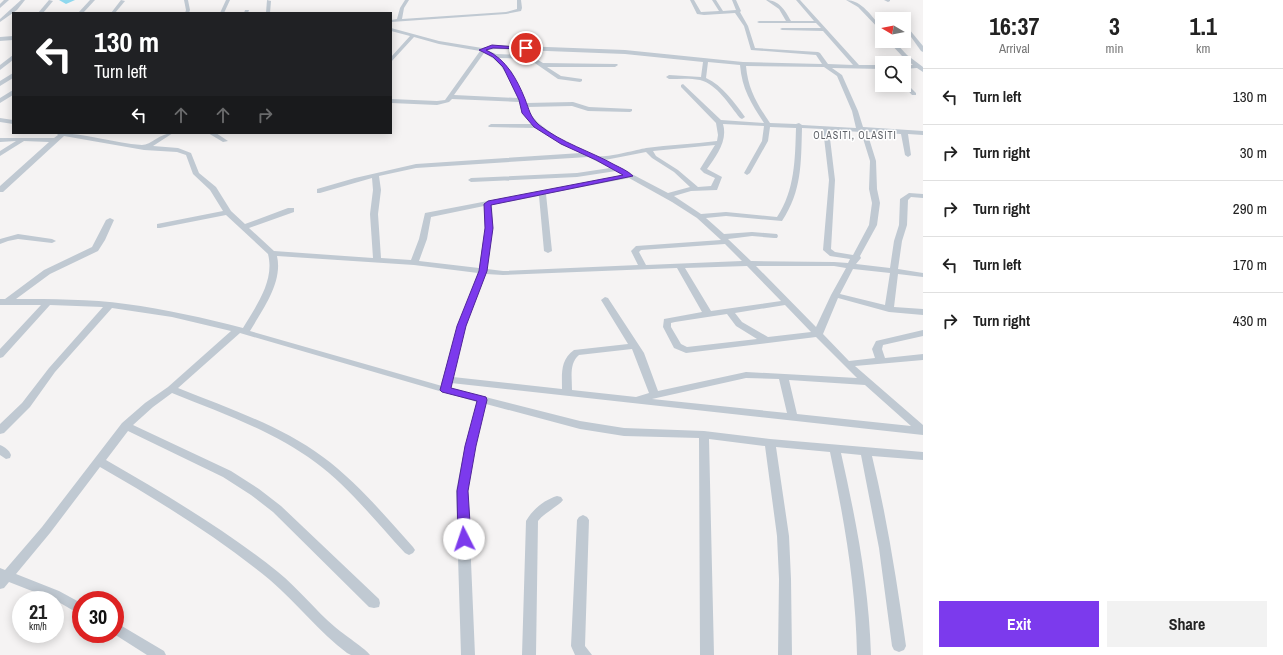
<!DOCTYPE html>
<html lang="en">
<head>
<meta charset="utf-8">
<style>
	body { margin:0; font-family:"Archivo Narrow",sans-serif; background:#f2f2f2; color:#222; height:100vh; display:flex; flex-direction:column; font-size:15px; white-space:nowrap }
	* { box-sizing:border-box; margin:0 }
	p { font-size:13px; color:#767676 }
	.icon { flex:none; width:22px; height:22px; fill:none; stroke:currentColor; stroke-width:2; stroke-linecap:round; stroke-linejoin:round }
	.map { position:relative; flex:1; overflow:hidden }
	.drawer { display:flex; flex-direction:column; background:#fff; width:360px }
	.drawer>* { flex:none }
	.hud { position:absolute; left:12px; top:12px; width:380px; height:122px; border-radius:0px; box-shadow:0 2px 10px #0003; background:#202124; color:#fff; overflow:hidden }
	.needle { width:26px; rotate:280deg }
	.buttons { position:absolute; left:875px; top:12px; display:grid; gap:8px }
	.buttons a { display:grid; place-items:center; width:36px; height:36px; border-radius:0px; background:#fff; box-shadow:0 2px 10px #0003; font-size:20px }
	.speed { position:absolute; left:12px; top:591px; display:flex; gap:8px; font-size:20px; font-weight:700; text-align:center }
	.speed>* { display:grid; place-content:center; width:52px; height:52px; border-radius:50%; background:#fff; box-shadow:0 2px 10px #0003; line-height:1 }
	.speed small { font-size:10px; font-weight:400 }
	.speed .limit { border:6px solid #d22; background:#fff; color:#111 }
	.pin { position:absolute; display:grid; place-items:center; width:34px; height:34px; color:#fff; margin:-17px; border:2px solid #fff; border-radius:50%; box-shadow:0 1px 4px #0007 }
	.me { position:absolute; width:44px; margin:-22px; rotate:356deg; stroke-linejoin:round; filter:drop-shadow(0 0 3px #0008) }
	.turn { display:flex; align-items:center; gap:14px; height:84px; padding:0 16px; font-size:18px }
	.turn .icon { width:52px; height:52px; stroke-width:2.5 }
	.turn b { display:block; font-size:28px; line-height:34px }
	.lanes { display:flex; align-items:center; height:38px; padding:0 16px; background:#0003; justify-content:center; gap:20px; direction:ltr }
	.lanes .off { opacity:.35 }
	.eta { display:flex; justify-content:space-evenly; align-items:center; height:68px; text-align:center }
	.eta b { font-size:24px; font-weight:800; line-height:28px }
	.primary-button { display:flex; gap:8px; margin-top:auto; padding:8px 16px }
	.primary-button a { flex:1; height:46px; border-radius:0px; background:#7c3aed; color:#fff; font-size:16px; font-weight:800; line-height:46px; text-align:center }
	.primary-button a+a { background:#f2f2f2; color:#222 }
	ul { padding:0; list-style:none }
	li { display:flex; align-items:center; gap:12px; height:56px; padding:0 16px; border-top:1px solid #e0e0e0 }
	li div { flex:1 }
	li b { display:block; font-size:15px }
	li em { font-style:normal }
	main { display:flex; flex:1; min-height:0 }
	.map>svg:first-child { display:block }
</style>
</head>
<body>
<main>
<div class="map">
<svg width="923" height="655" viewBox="0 0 923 655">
	<rect width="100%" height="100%" fill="#f5f3f3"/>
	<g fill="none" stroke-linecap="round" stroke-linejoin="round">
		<path fill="#8fd8ee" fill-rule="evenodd" d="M59 0H75L66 4Z"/>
		<g fill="#c0c9d2" fill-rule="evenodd">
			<path d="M4 0H9L0 8V4Z"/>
			<path d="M21 0H25L17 10 0 22V19Z"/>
			<path d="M49 0 53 1 43 13H38Z"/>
			<path d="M90 0H95L83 13H78Z"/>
			<path d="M121 0 125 1 115 13H111Z"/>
			<path d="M184 0H188L190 10 189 13H185L186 10Z"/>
			<path d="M226 0H230L224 13H220Z"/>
			<path d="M267 0 271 1 270 13H266Z"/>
			<path d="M405 0H409L404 8 402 19 506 12 517 9V0H521L522 8 521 11 506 14 391 22V20L397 19 400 8Z"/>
			<path d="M690 0H694L701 12 719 11 712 0H716L723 11 736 10 732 0H736L741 11 740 12 748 26 755 48 818 52 820 53 828 64 853 65 823 31 782 30 780 29 782 28H821L816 23H759L757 22 759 21H786L779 9 766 0C779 0 785 10 791 21H814L796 0H800L859 65H882V69L832 68 842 75 858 111 863 127 923 131V135L908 134 911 155 908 157 905 155 901 134 867 132 876 161 877 189 880 203 877 225 860 256 861 258 856 264 890 268 894 241 899 225 900 199 909 193 923 194V198L911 197 908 200 907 225 902 241 898 269 923 273V277L898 274 894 307 923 309V315L889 312 838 298 823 334 849 361 875 358 872 349 876 341 923 330V336L883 345 882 349 885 358 923 354V360L855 366 923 425V435L451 383 449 386 446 387 580 421 624 428 704 431 770 439 923 452V460L872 456C887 518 897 582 906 646L904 650 899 652 894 650 892 646 879 548 861 455 841 453C856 520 869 586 871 655H857C856 586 844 519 830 452L776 447 789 536 791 579 792 655H778L779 579 777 536 765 446 709 439 714 655H700L699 438 624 436 580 429 486 404 475 446 468 491 475 655H461L456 491 465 446 477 402 240 333 178 388C227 408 280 425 323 457 357 482 385 516 413 547L415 550 413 553 409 555 405 553C376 522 349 487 315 462 272 430 221 413 172 393L153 407 133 425 231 471 259 489 281 506 379 599 380 603 379 607 374 608 369 607 273 512 251 495 223 477 128 431 106 460C165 494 224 529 278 572 299 589 315 610 335 627 342 633 367 650 370 655H351L347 653C319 632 297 603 270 580 218 537 159 501 100 467L50 533 16 574 59 591 81 603V615L55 600 9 582 4 588 0 589V568L5 570 42 527 122 423 145 403 168 387 231 331 172 317 112 308 55 372 30 407 4 433 0 434V424L22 403 49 368 103 307 50 305 3 357 0 358V349L41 305H0V299H5L44 270 92 247 106 220 110 218 114 220 105 240 98 251 50 274 16 299C52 299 90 299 126 304 165 309 204 318 243 328 256 306 275 281 268 254L226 215 160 228H157V224L223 211 210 190 193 174 186 155 177 152 144 150 64 136 3 192H0V186L49 142 24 141 0 156V151L16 141 0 142V138H54L58 135 56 133C85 133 113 143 142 145 151 145 160 133 173 133L153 146 178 148 191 153 199 173 216 187 231 211 245 224 288 208H294V212L249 228 274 251 373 258 370 214 373 190 372 178 320 193H317V189L355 178 416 164 581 153 561 144 536 128 489 127 488 126 491 124H532L522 113 519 102 452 99 449 102 437 105 391 103V99L437 101 445 100 480 51 439 44 414 37 391 62V57L410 36 391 31V28L439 41 482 48 496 45 625 50 743 62 822 64 816 55 751 50 744 26 735 13 704 15 697 14ZM496 49 625 54 703 62 701 77 669 75 666 77 669 79C679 79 690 78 700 80 717 84 730 106 740 118L742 119 745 117C734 102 723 86 706 78L708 62 740 65C742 89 751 103 764 123L721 120 683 84 681 85V87L716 123 718 135 717 141C693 144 669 145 646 148 636 150 606 158 598 156 580 152 531 125 527 107L572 106 588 111 630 112 632 111V109L589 107 573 102 526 103 512 72 499 58 529 59 558 79 580 82 582 81V79L561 76 547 67H615L618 65 617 64 543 63 530 55 496 54 487 50ZM484 53C503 62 510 80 518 98L454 95ZM746 66 824 67 837 76 852 111 856 128 802 125 799 123 796 124 770 123C757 104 748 89 746 66ZM723 124 764 126 762 141 744 173 747 175 750 173 768 141 770 127 796 128C795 159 795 190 777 217L726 212 701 214 674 196 691 191 717 190 722 177 707 169C716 156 728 141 723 124ZM802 128 823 129 829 180 823 250 830 256 850 259 848 263 834 262 751 261 728 239 752 236 774 238H777L778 236 777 234 752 232 724 234 706 218 726 216 782 221C802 191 801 163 802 128ZM829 130 861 132 870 161 869 189 872 203 869 225 853 255 835 252 831 249 835 180ZM715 145 700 169 704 173 715 178 711 186 698 187 678 170 656 156 653 151ZM646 152 652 158 674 172 690 187 668 193 605 160ZM588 157 610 168 577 173 471 178 468 180 471 182 577 177 616 171 623 175 425 213 419 239 411 260 381 258 378 214 381 190 379 176 416 168ZM629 178 672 202 697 218 721 240 636 246 631 251 638 265 503 271 487 269 493 228 492 205 539 196 544 251 548 253 552 251 546 194ZM484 206 485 228 479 268 419 261 427 239 431 217ZM725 244 742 261 646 265 639 252 641 250ZM277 256 414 265 478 273 458 326 441 384 442 386 250 331C263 309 283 282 277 256ZM747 266 781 301 711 311 685 268ZM756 266H834L846 268 831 295 816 327ZM677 268 702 312 664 319 663 327 674 348 686 353 816 337 857 378 746 372 658 391 644 353 608 298 605 297 601 300 628 344 574 350C560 360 562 374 562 389L453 377 466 326 486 274 503 275ZM853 269 890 273 885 305 840 294ZM785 305 811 332 768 337 742 322 735 313ZM727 314 736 326 757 339 687 347 681 344 671 327V323L675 322ZM632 349 649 393 636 397 572 390C572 378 569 363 579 355ZM746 378 779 379 787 413 652 399ZM789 380 865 385 911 426 797 414Z"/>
			<path d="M846 0C862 0 872 17 882 28V32L858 7Z"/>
			<path d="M884 0H890V1L888 2Z"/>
			<path d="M245 10H249L248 13H244Z"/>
			<path d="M895 14H899L902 19H898Z"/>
			<path d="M904 23 923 46V52L921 51 904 27Z"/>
			<path d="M13 36V40L0 41V37Z"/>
			<path d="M888 41H894L907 55 923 67V72L917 68 904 69V65H913L903 57Z"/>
			<path d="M13 55V60L0 70V65Z"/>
			<path d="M13 73V78L0 86V81Z"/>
			<path d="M904 81 916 93V95H912L903 85H904Z"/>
			<path d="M13 90V95L0 103V98Z"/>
			<path d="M0 118 13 120V124L0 122Z"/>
			<path d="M208 133H216L228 141 223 142Z"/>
			<path d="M18 234 52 239 56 241 52 243 18 239 8 241 0 244V239Z"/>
			<path d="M0 445C5 447 9 450 11 455L10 458 6 459 0 455Z"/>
			<path d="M557 496 561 497 563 500C559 506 545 512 538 521L536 655H522L526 521C533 509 544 500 557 496Z"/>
			<path d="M583 515 587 517 589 520 585 646 592 655H575L571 646 577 520 579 517Z"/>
			<path d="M115 622 164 651 166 655H147L114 634H115Z"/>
		</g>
	</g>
	<path fill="#7c3aed" stroke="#51269a" d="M492 45 528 48 526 49 493 48 486 50C506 59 517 79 525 99 529 109 530 117 539 125 562 143 590 151 615 165 621 168 628 171 633 176L491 205 493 228 487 271 466 326 451 388 486 397 487 400 476 446 468 491 471 539 469 542H460L458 539 457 491 465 446 477 401 442 392 440 390 457 326 479 271 485 228 484 204 488 201 623 175 596 160 561 144 534 127 522 113 519 100 503 67 493 57 479 50Z"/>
	<g text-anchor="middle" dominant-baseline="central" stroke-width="3" stroke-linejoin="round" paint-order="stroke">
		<g font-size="10" letter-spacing="1" fill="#5f6268" stroke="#fff">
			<text x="855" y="135">OLASITI, OLASITI</text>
		</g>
	</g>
</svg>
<div class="buttons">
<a><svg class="needle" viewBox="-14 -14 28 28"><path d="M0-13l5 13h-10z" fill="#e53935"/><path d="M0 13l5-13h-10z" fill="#767676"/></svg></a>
<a><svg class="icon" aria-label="search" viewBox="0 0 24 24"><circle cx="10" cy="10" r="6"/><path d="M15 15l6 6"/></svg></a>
</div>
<div class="speed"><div>21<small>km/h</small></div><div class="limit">30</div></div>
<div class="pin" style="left:526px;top:48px;background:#d93025"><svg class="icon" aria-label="arrive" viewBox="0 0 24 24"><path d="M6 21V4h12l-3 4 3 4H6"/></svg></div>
<svg class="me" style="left:464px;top:539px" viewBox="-20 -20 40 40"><circle r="19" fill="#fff"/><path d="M0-13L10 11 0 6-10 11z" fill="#7c3aed"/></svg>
<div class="hud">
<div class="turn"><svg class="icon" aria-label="left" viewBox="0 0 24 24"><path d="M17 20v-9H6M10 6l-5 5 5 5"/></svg><div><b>130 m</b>Turn left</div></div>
<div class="lanes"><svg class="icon" aria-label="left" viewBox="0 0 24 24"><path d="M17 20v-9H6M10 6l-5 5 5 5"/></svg><svg class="icon off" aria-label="ahead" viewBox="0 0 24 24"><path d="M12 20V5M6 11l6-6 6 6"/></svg><svg class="icon off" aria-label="ahead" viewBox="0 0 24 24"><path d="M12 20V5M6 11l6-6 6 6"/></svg><svg class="icon off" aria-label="right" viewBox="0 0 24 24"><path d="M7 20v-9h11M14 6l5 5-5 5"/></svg></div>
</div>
</div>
<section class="drawer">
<div class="eta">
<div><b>16:37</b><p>Arrival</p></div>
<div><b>3</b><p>min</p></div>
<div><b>1.1</b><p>km</p></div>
</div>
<ul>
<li><svg class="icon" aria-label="left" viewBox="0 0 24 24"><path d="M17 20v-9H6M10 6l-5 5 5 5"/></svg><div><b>Turn left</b></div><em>130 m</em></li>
<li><svg class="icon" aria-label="right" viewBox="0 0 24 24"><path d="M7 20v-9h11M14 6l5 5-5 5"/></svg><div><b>Turn right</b></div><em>30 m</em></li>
<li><svg class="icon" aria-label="right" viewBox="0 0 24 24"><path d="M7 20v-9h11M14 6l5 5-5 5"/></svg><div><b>Turn right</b></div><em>290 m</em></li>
<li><svg class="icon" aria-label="left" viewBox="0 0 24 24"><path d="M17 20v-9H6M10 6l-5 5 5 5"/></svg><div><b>Turn left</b></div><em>170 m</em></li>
<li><svg class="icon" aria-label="right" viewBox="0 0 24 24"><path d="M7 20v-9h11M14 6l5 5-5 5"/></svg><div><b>Turn right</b></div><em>430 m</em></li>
</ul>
<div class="primary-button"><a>Exit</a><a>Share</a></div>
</section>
</main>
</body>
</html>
